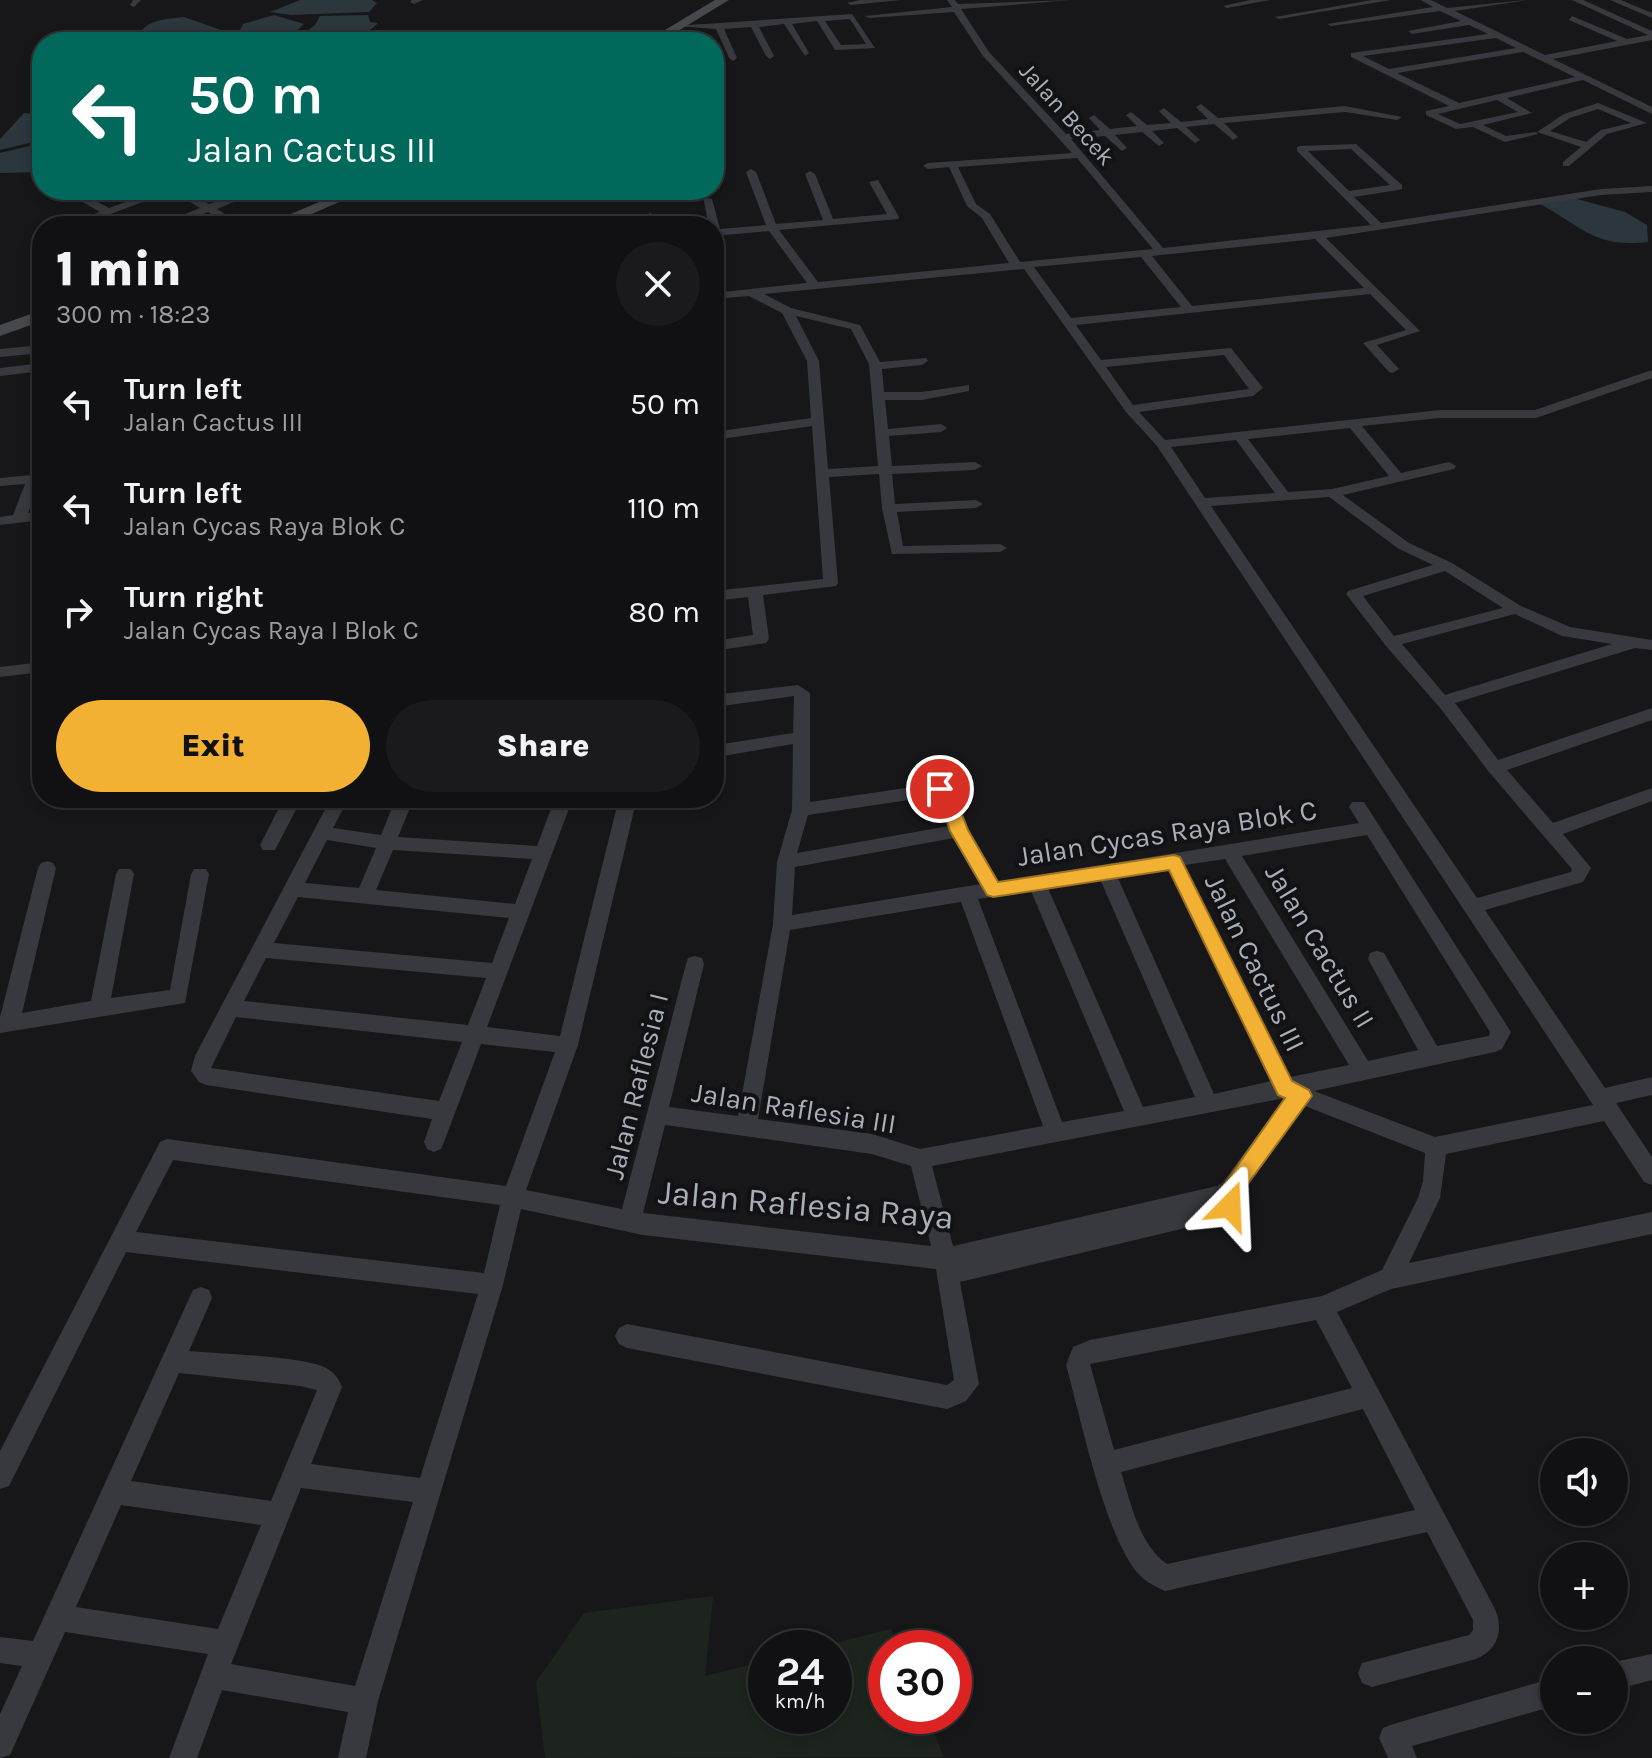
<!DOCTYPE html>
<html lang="en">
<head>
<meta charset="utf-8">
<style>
	body { margin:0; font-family:Karla,sans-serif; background:#1a1a1c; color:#f1f3f6; height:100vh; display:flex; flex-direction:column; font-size:30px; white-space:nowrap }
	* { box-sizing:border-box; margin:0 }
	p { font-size:26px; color:#9c9da0 }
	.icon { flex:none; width:44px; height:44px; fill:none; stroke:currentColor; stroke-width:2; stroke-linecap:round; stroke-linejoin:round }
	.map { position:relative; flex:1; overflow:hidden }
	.sheet { position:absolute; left:32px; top:216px; width:692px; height:592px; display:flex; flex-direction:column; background:#111113; border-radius:32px; box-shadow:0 4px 12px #0003,0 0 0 2px #303133 }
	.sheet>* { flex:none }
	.banner { position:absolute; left:32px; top:32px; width:692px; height:168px; border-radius:32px; box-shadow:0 4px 12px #0003,0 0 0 2px #303133; background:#00695c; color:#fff; overflow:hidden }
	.fabs { position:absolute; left:1540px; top:1438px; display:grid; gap:16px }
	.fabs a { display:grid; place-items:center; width:88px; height:88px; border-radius:50%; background:#111113; box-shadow:0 4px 12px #0003,0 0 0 2px #303133; font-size:40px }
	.speed { position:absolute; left:748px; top:1630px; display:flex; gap:16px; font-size:40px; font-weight:700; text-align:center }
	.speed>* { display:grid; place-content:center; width:104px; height:104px; border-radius:50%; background:#111113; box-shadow:0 4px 12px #0003,0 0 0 2px #303133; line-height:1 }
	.speed small { font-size:20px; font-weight:400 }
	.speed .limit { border:12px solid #d22; background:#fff; color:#111 }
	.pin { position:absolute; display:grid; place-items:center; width:68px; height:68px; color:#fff; margin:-34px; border:4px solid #fff; border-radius:50%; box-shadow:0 2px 8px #0007 }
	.me { position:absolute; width:88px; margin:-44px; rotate:21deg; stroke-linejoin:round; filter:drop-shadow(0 0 6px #0008) }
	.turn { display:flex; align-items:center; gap:28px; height:168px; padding:0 24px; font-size:36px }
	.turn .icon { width:104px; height:104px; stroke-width:2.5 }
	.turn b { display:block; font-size:56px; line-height:68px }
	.round { display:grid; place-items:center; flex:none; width:84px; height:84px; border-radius:42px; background:#1a1a1c }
	.head { display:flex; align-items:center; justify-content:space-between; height:136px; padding:0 24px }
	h1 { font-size:48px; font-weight:800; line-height:60px }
	.action { display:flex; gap:16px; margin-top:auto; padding:16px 24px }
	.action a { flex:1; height:92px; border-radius:48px; background:#f3b134; color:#111; font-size:32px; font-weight:800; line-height:92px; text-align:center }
	.action a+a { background:#1a1a1c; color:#f1f3f6 }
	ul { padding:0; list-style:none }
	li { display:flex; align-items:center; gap:24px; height:104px; padding:0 24px }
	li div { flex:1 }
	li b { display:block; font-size:30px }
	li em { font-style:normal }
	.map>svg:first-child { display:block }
</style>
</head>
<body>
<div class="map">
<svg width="1652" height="1758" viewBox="0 0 1652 1758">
	<rect width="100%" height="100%" fill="#171719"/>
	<path fill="#1d241e" d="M713 1596 705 1676 766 1661V1716H834V1648H815L891 1629 899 1648H886V1716H927L944 1757 545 1758 536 1682 584 1613Z"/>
	<g fill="#2c363d">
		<path d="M300 0H372L377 3 369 12 291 15 270 12Z"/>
		<path d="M274 15 304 24 285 42H249L251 39 237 37 243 24Z"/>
		<path d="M368 15 370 22 378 23C362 42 316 44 293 41L315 25 320 16Z"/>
		<path d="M184 17 221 30 178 42H144L139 34C149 19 167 19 184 17Z"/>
		<path d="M24 113 42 115V140L0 150V139Z"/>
		<path d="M42 143V172L0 173V153Z"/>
		<path d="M1573 198 1625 212 1647 225 1648 242C1594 248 1583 227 1540 204Z"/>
	</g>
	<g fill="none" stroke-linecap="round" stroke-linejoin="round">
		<g fill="#38393e" fill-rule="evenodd">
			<path d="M133 0H141L134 7 130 5Z"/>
			<path d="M412 0H423L414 4 410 2Z"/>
			<path d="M860 0H901L851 5 847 3Z"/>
			<path d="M947 0H955L958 4 1072 0 961 9 989 52 1066 134 1100 130 1089 118 1094 115 1110 129 1137 126 1126 115 1131 112 1147 125 1171 123 1159 111 1164 108 1181 122 1208 119 1196 107 1201 104 1218 118 1345 106 1402 117 1397 120 1345 112 1224 123 1238 137 1233 140 1214 124 1186 127 1200 140 1195 143 1177 128 1152 131 1164 143 1159 146 1142 132 1115 135 1127 148 1122 151 1105 136 1071 139 1163 248 1371 225 1297 151V147L1300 146 1356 144 1402 185V189L1398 190 1354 197 1381 223 1601 189 1652 186V192L1601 195 1326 238 1420 331 1377 345 1399 369 1393 373 1389 372 1363 343 1406 330 1370 294 1076 325 1101 360 1231 348 1263 388 1253 396 1139 412 1165 440 1440 410H1535L1652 370V378L1536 418H1440L1362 426 1401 473 1449 462 1456 466 1454 469 1343 495 1409 543 1452 563 1521 606 1570 627 1652 640V650L1635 648 1455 703 1498 760 1652 708V720L1507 770 1553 823 1652 788V801L1563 834 1591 868 1583 882 1485 910 1605 1088 1652 1077V1095L1616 1103 1652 1157V1185L1644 1182 1604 1121 1446 1154 1440 1198 1409 1263 1652 1212V1234L1391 1289 1337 1312 1495 1609C1504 1630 1498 1650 1476 1659L1372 1687 1362 1683 1358 1673 1362 1663 1469 1635 1473 1630V1620L1427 1532 1165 1591C1153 1586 1143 1580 1135 1570 1103 1527 1081 1419 1066 1365L1073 1347 1090 1340 1322 1296 1382 1270 1418 1198 1423 1181 1425 1153 1305 1106 1295 1115 1242 1192 1238 1213 1223 1219 960 1282 979 1384 966 1401 947 1409 627 1348 619 1344 615 1336 619 1328 627 1324 947 1385 954 1380 936 1269 643 1235 521 1209 503 1285 378 1701 366 1758H338L348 1712 222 1690 197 1758H169L208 1654 65 1632 10 1755 0 1758V1714L22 1666 0 1663V1637L33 1641 193 1290 201 1287 209 1290 212 1298 189 1351C219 1354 303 1356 326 1368 334 1372 339 1379 342 1387L311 1464 420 1478 478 1294 126 1252 9 1486 0 1489V1451L160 1142 167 1139 506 1186 555 1052 481 1044 444 1142 441 1149 434 1152 427 1149 424 1142 432 1119 206 1085 199 1082 191 1071 195 1056 331 798H349L333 828 381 835 396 798H414L398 837 537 846 552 806 528 804 519 798H573L487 1027 560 1036 619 798H637L578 1045 526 1190 622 1209 686 964 688 958 695 956 702 958 704 964 669 1107 738 1116 773 924 777 862 792 810 793 744 723 756 715 750 723 744 793 733 794 696 714 707V695L798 685 810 693V802L940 783 953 791 967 830 998 882 1359 823 1349 807 1352 802H1364L1511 1032 1502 1049 1495 1052 1314 1091 1435 1137 1593 1105 1157 446 1126 412 1024 269 764 294 791 308 860 325 880 362 926 358 928 361 922 365 882 369 884 392H922L969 385V391L922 400H885L888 429 941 424 947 428 941 432 889 436 892 466 975 462 982 466 975 470 892 474 895 504 976 500 983 504 976 508 897 512 903 546 1000 544 1007 548 1000 552 892 554 882 508 879 474 829 477 838 583 836 586 763 595 769 639 766 643 714 651V641L753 635 748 597 714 601V591L823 579 812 426 714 440V432L811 418 807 361 782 313 749 296 714 299V293L807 283 769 231 714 236V226H709L703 197 712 199 720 229 766 225 746 172 751 169 756 172 776 224 823 220 805 174 810 171 815 174 833 219 887 214 869 182 878 180 899 217 898 219 779 230 818 282 1009 263 982 218 967 206 949 167 928 169 923 166 928 163 1072 153 983 56 954 12 869 18 865 16 952 7ZM1351 149 1390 185 1349 191 1308 151ZM1077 158 1153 249 1020 262 990 214 976 204 958 167ZM1315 239 1364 288 1192 306 1152 256ZM1141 257 1181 307 1071 318 1034 267ZM796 316 851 329 869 364 878 466 828 469 819 361ZM1224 355 1249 389 1133 405 1106 367ZM1350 428 1389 476 1332 489 1288 492 1248 439ZM1236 440 1275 493 1205 498 1171 447ZM1329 497 1399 549 1433 565 1348 591 1346 594 1386 646 1441 709 1489 772 1572 869 1571 872 1477 898 1211 506ZM1445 571 1503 608 1394 636 1363 596ZM1515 614 1562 636 1612 644 1445 695 1402 644ZM936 796 949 826 797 853 808 815ZM1367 835 1490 1032 1489 1036 1437 1046 1384 953 1377 951 1370 953 1368 959 1418 1050 1368 1061 1242 856ZM954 838 981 884 792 915 795 867ZM327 840 376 848 359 888 305 883ZM393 850 532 859 515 904 376 890ZM1225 859 1349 1065 1290 1077 1185 865ZM1168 868 1271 1081 1214 1094 1117 876ZM1100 879 1195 1097 1143 1107 1048 888ZM1031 891 1124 1111 1062 1122 978 899ZM298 897 509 918 492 963 274 943ZM961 902 1043 1126 920 1149 872 1134 758 1119 790 930ZM266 958 486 978 468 1025 244 1001ZM236 1017 462 1042 439 1101 211 1068ZM1285 1098 1223 1182 1217 1186 953 1246 932 1166ZM665 1125 872 1154 911 1166 931 1246 643 1213ZM173 1160 500 1205 484 1273 136 1232ZM1316 1320 1352 1388 1114 1450 1090 1364ZM179 1373 300 1386 317 1390 271 1501 131 1481ZM1363 1409 1415 1510 1167 1564C1139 1545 1131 1503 1121 1472ZM301 1488 413 1502 355 1686 231 1664ZM121 1505 261 1525 218 1629 76 1607Z"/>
			<path d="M1250 0H1270L1227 8 1223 6Z"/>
			<path d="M1372 0H1391L1279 19 1275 17Z"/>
			<path d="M1421 0H1431L1447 8 1527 0 1455 11 1545 55 1617 41 1569 20 1572 16 1627 39 1648 35 1572 0H1583L1652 31V40L1553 59 1652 107V114L1583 80 1507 98 1532 113 1483 125 1506 136 1536 132 1538 134 1505 142 1473 127 1456 129 1426 115V111L1449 106 1351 57V53L1488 34 1469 25 1412 34 1408 31 1461 21 1440 11 1331 26 1327 24 1433 7ZM1496 38 1516 48 1389 69 1363 56ZM1523 52 1575 77 1459 103 1397 73ZM1497 100 1518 112 1460 124 1438 114Z"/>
			<path d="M1610 0H1621L1652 13V18Z"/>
			<path d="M852 14 875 48 835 50 817 21 792 24 809 53 805 56 784 24 759 27 774 56 770 59 766 56 751 27 724 29 737 58 733 61 729 58 716 29 674 26ZM850 19 866 44 841 45 825 21Z"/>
			<path d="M1598 103 1647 123 1607 134 1569 166H1563V162L1581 147 1537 132 1564 114ZM1598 109 1631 123 1601 130 1586 142 1550 131 1570 118Z"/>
			<path d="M62 190H75L109 208 159 190H184L209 204 248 190H262L217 209 244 226H231L208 212 172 226H157L200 208 172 191 81 225 77 224V220L100 212Z"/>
			<path d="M650 213 655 216 658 226H648L645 216Z"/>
			<path d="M42 345V353L0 357V349Z"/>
			<path d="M42 363V371L0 376V368Z"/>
			<path d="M42 474V482H39L28 513 42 512V520L0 525V517L13 515 25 484 0 486V478Z"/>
			<path d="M42 662V672L0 677V667Z"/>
			<path d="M284 798H302L275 850H263L260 845Z"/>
			<path d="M47 861 53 863 56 868 22 1013 91 1001 116 874 119 869H131L134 874 111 998 170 990 191 874 194 869H206L209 874 185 1003 0 1033V1017L38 868 41 863Z"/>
			<path d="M1652 1654V1680L1614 1690V1662Z"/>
			<path d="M1554 1678V1706L1412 1746 1417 1758H1388L1379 1738 1383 1728 1393 1724Z"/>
		</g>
		<g fill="#46484e" fill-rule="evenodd">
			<path d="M715 0H729L660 42H645Z"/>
			<path d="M347 190H367L284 226H263Z"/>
			<path d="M42 310V321L0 336V325Z"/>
		</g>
	</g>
	<path fill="#f3b134" stroke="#9e7322" stroke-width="2" d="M940 783 953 791 968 830 998 882 1174 855 1180 857 1292 1081 1309 1090 1312 1096 1242 1192 1238 1213 1230 1216 1223 1213 1221 1189 1285 1098 1278 1095 1169 870 993 897 987 895 950 831 940 799 931 789Z"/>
	<g text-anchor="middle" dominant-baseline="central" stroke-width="8" stroke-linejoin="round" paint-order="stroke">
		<g font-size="24" fill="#a9aeb9" stroke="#121214">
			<text transform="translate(1067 114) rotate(48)">Jalan Becek</text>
		</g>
		<g font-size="28" fill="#a9aeb9" stroke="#121214">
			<text transform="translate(1167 833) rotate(-9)">Jalan Cycas Raya Blok C</text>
			<text transform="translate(1320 946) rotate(59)">Jalan Cactus II</text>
			<text transform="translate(1255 963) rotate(64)">Jalan Cactus III</text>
			<text transform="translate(636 1086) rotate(-76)">Jalan Raflesia I</text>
			<text transform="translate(794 1108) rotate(9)">Jalan Raflesia III</text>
		</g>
		<g font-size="34" fill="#a9aeb9" stroke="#121214">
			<text transform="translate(806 1205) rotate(5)">Jalan Raflesia Raya</text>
		</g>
	</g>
</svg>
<div class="fabs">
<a><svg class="icon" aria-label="sound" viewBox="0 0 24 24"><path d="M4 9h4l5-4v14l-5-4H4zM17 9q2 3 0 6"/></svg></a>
<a>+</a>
<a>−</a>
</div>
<div class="speed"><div>24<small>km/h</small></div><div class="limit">30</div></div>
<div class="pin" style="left:940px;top:789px;background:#d93025"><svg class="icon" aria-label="arrive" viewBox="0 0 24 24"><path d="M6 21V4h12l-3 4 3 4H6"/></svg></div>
<svg class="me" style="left:1230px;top:1206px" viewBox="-20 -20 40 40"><path d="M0-17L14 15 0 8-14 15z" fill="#f3b134" stroke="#fff" stroke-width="4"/></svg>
<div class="banner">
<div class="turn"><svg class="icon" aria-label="left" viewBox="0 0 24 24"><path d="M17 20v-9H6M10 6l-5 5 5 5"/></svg><div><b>50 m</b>Jalan Cactus III</div></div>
</div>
<section class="sheet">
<div class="head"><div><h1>1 min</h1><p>300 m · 18:23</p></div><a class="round"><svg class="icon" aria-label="close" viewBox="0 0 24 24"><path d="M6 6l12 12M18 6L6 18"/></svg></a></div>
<ul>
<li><svg class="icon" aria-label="left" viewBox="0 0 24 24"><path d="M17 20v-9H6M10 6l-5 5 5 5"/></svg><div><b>Turn left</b><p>Jalan Cactus III</p></div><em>50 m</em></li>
<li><svg class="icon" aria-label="left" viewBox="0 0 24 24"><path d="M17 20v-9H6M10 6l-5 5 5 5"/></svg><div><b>Turn left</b><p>Jalan Cycas Raya Blok C</p></div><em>110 m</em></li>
<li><svg class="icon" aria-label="right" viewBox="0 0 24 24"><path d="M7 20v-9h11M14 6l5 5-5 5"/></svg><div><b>Turn right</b><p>Jalan Cycas Raya I Blok C</p></div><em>80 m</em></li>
</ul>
<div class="action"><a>Exit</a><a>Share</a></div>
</section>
</div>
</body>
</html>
